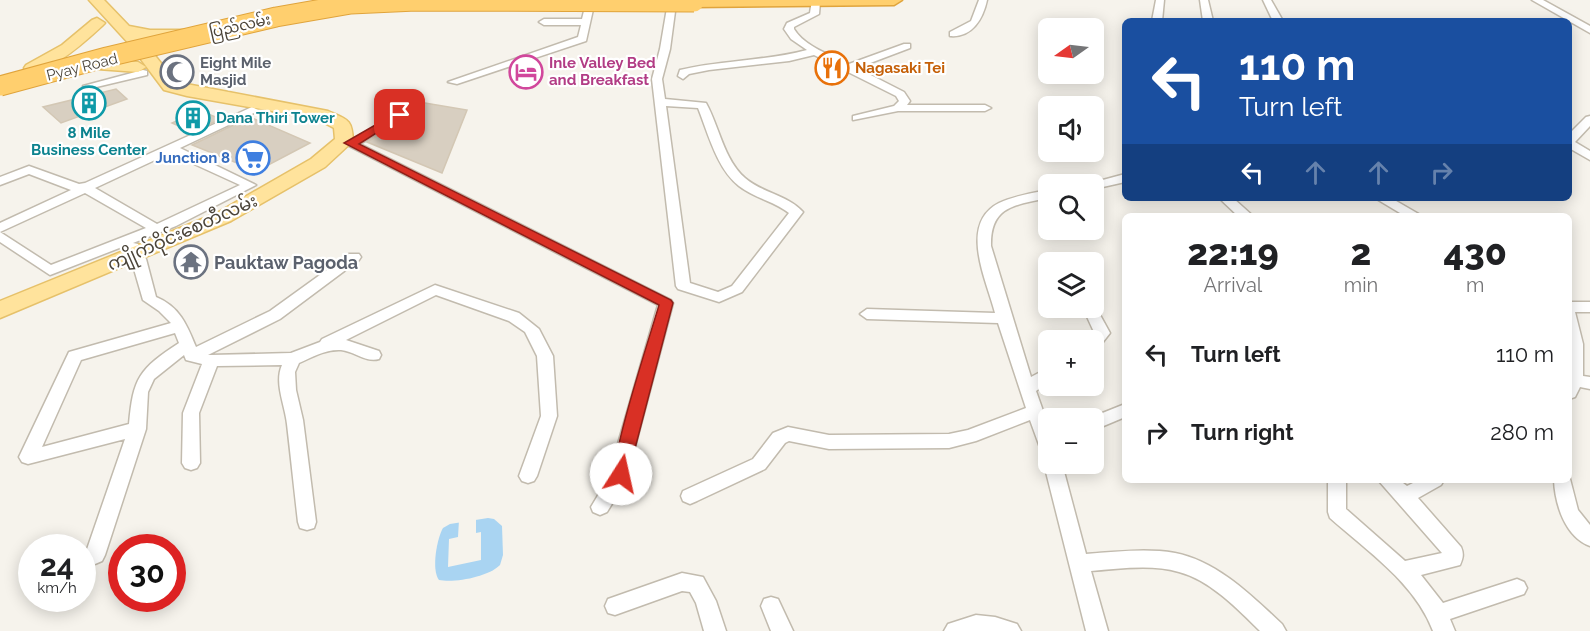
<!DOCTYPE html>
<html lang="en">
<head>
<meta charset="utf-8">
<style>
	body { margin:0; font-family:Raleway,"Noto Sans Myanmar",sans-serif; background:#f6f6f6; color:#202124; height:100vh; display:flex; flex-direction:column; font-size:22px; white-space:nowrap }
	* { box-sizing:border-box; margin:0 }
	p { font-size:20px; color:#757577 }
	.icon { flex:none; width:33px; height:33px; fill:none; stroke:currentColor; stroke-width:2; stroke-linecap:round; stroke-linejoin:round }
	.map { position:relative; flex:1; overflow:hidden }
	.sheet { position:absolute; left:1122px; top:213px; width:450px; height:270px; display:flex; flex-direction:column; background:#fff; border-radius:9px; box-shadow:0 3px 15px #0003 }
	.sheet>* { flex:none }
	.banner { position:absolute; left:1122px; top:18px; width:450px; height:183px; border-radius:9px; box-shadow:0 3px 15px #0003; background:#1a4fa0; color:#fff; overflow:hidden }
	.needle { width:39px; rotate:256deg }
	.controls { position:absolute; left:1038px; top:18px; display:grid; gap:12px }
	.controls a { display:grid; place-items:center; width:66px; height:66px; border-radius:9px; background:#fff; box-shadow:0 3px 15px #0003; font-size:30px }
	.speed { position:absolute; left:18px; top:534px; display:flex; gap:12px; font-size:30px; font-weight:700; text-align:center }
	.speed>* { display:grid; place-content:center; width:78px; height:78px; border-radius:50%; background:#fff; box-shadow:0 3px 15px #0003; line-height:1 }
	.speed small { font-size:15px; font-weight:400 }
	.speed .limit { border:9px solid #d22; background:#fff; color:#111 }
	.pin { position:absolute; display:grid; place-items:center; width:51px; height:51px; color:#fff; margin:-26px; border-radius:12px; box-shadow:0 3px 9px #0006 }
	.me { position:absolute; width:66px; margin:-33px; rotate:10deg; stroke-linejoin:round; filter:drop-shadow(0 0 4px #0008) }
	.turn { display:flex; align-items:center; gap:21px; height:126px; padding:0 18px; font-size:27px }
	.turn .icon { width:78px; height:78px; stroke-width:2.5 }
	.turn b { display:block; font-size:42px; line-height:51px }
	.lanes { display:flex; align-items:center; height:57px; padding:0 18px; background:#0003; justify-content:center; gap:30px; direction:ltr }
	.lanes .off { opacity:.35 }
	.eta { display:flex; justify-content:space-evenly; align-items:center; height:102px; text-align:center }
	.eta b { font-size:36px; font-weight:800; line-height:42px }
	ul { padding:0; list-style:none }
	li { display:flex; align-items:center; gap:18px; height:78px; padding:0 18px }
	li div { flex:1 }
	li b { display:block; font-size:22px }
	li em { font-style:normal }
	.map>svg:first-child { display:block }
</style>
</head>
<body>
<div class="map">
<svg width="1590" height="631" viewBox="0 0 1590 631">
	<rect width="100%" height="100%" fill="#f6f3ec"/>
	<path fill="#a9d4f2" d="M488 518 494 519 502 526 503 555 500 565C488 577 455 583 439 580 431 570 437 538 443 528L450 524Z"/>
	<path fill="#f6f3ec" d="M476 517V533L481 532V560L448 567 449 539 458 537 459 520Z"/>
	<g fill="#d8cfc1" stroke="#d3c7b4" stroke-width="1.5">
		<path d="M116 89 127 99 61 123 43 107Z"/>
		<path d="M425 103 467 110 442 173 367 142 405 119 406 115Z"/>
		<path d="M195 109 221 119 192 132 172 123 183 118 179 117Z"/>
		<path d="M250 117 310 143 257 171 192 145Z"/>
	</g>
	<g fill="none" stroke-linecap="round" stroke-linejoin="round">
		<g stroke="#c2bbae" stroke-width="3">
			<g id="street">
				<path d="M812 0 820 2 819 14 794 27V29C805 47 831 55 849 64L904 44H910V48L857 68 904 92 910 101 907 105H985L991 108 985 111H898L853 120V116L894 106 899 101 896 96 814 55 789 61 709 70 689 74 683 79 678 76 680 70C722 60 766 61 807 50L791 39 784 29 787 23 810 13Z"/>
				<path d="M979 0H987C983 19 972 38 950 36V32L971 21Z"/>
				<path d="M1156 0H1164L1162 21H1152Z"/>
				<path d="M1200 0H1208L1213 21H1203Z"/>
				<path d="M1263 0H1271L1283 21H1273Z"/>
				<path d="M1532 0H1543L1590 26V33Z"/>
				<path d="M668 2 676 4 670 49 662 79 665 99 706 103C719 126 724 160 745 178 762 193 788 195 803 212L742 292 719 302 678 289 676 286 652 79 660 49ZM666 106 698 108C708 133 717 169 739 186 754 198 774 201 789 213L732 286 718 292 690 283Z"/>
				<path d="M586 3 594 5 586 41 457 84 448 82 578 37 581 25H544L539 22 544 19H582Z"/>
				<path d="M143 70 147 71V75L88 89 83 86Z"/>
				<path d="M252 107 258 110 256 112 180 148 256 185 176 226 133 243 138 244 146 259 156 297C180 307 187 325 196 347L270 311 349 254H359L361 257 359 260 280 319 208 355H211L291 353 320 342 322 339 435 285 519 313 539 329 553 356 557 416 537 476 534 481 528 483 522 481 519 476 541 416 537 356 525 332 509 321 436 295 346 340 379 351 381 355 379 359C366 363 354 351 341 350 326 349 312 357 299 363L295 372 296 390 303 420 316 522 314 528 307 530 300 528 298 522C294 489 291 457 287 424 285 405 274 383 282 365L217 366 199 413 200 463 197 468 191 470 185 468 182 463 183 413 202 364 186 360 184 355 154 379 148 392 146 429 105 555 102 561 95 564 88 561 85 555 125 439 28 464 22 462 19 457 69 352 171 323 159 311 143 300 127 245 50 275 0 242V223L71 190 29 174 0 185V177L29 166 79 184 85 183ZM170 153 240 185 157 224 95 188ZM85 193 146 228 51 265 0 232ZM175 333 179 343C139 369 133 378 129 424L42 447 81 360Z"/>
				<path d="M400 112 404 113V117L360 144 671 300 673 303 635 447 630 474 607 512 600 515 593 512 591 507 612 472 617 447 658 305 343 143 345 141 353 140Z"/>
				<path d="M1590 116V126L1575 142 1590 151V160L1569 148V134L1586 117Z"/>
				<path d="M1125 174V182L1094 189V184H1088Z"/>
				<path d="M1048 190V198C1015 205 990 206 991 246L1031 377 1048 368V382L1036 391 1048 425V455L1042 453 1030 420 976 441 949 448 829 449 789 441 785 443 765 469 697 501 690 504 683 501 681 496 683 491 753 459 773 433 788 427 829 435 949 434 968 430 1026 408 998 323 867 319 860 314 867 309 995 313C987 281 958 224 999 203 1014 196 1032 193 1048 190Z"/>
				<path d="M1219 198H1233L1253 216H1238Z"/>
				<path d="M1375 198H1391L1422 216H1405Z"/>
				<path d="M1569 302H1590V312H1575L1583 344V376L1590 377V389L1580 387 1575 397 1569 399Z"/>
				<path d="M1094 304 1110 333 1099 347 1094 348V340H1088L1094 332 1083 308H1094Z"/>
				<path d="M1125 404V417L1094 430V418H1090Z"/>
				<path d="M1048 458V464H1062L1086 554C1115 552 1146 548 1175 553 1217 561 1252 596 1282 624L1286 631H1260C1238 609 1210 580 1179 572 1151 564 1119 569 1091 571L1108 631H1086L1044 464Z"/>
				<path d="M1569 475 1578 510 1590 525V546C1565 537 1555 504 1554 480H1569Z"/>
				<path d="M1328 480H1346V509L1405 561 1442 553 1378 480H1399L1407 486 1419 480H1444L1441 485 1418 498 1461 547C1464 554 1463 558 1460 565L1421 575 1443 603 1517 579 1524 582 1527 588 1524 594 1450 619 1455 631H1433C1415 583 1367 551 1330 518L1328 512Z"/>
				<path d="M682 573 703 577 716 601 726 631H704L696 603 690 592 682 591 615 615 608 613 605 606 608 599Z"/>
				<path d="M771 597 778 599 793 631H771L761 606 764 599Z"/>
				<path d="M976 615 995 617 1017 624 1021 631H944L948 624Z"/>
			</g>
		</g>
		<g stroke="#e6c16a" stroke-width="3">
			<g id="primary">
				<path d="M89 0H104L129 26 150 30H188L191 33 188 36C174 40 155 41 141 38L176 82 328 111C348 120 352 119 353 141L325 167 231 221 0 318V301L217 213 311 159 335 139 334 128 317 119 187 96 164 90 131 46Z"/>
				<path d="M97 18 105 23 102 26C87 40 47 77 26 71L24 68 26 65 62 45 92 20Z"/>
				<path d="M90 60 138 62 146 67 138 72 84 68 82 65Z"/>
			</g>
		</g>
		<g stroke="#e0a43c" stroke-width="3">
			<path id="highway" d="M687 0H902L894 5 694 7 688 5Z"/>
		</g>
		<use href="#street" fill="#fff" fill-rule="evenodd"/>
		<use href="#primary" fill="#ffe39c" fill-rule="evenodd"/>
		<use href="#highway" fill="#ffcf6e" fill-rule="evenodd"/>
		<g stroke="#e0a43c" stroke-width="21" stroke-linecap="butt">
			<path id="highway-bridge" d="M0 86 107 57 276 17 351 4 416 1 694 2"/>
		</g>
		<use href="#highway-bridge" stroke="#ffcf6e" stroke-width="19"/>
	</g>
	<path fill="#d93025" stroke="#8d1f18" stroke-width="1.5" d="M396 113 405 115 359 144 671 300 673 303 627 479 621 480 615 479C608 463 652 330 659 305L344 143Z"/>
	<defs>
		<g id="restaurant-ring" transform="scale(1.725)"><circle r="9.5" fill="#fff" stroke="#e8710a" stroke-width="1.5"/><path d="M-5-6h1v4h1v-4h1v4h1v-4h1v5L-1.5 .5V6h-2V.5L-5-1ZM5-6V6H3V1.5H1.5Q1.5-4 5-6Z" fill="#e8710a"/></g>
		<g id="mosque-ring" transform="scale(1.725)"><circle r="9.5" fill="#fff" stroke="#6b7280" stroke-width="1.5"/><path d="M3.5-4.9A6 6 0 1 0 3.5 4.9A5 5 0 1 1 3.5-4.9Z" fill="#6b7280"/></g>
		<g id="hotel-ring" transform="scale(1.725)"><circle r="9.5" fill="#fff" stroke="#d1479c" stroke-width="1.5"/><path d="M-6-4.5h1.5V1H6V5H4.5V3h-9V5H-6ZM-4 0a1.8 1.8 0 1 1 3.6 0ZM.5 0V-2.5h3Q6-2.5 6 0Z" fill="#d1479c"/></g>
		<g id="building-ring" transform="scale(1.725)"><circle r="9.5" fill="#fff" stroke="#0f9aa8" stroke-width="1.5"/><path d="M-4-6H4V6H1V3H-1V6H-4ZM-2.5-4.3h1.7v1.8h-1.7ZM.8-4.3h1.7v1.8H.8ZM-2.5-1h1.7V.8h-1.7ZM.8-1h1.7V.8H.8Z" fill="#0f9aa8"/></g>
		<g id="supermarket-ring" transform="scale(1.725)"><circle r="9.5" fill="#fff" stroke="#3f7fe0" stroke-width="1.5"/><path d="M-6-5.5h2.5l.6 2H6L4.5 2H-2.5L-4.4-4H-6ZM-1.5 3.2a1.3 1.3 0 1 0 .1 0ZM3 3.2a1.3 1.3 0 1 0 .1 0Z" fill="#3f7fe0"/></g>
		<g id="temple-ring" transform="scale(1.725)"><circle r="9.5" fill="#fff" stroke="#6b7280" stroke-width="1.5"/><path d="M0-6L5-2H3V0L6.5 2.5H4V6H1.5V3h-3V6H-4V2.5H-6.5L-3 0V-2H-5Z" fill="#6b7280"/></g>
	</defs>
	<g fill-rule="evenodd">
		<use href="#restaurant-ring" x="832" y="68"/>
		<use href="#mosque-ring" x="177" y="72"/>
		<use href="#hotel-ring" x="526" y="72"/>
		<use href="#building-ring" x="89" y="103"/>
		<use href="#building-ring" x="193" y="118"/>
		<use href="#supermarket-ring" x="253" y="158"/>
		<use href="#temple-ring" x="191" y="262"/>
	</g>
	<g text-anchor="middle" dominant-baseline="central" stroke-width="4.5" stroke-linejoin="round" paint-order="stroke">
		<g font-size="15" fill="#4b4439" stroke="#fff">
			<text transform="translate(240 26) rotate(-13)">ပြည်လမ်း</text>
			<text transform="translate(82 67) rotate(-14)">Pyay Road</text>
		</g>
		<g font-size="15" font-weight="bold" fill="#5b616d" stroke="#fff" text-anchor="start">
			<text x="200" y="63">Eight Mile<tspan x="200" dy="17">Masjid</tspan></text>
		</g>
		<g font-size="15" font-weight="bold" fill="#b23c85" stroke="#fff" text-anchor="start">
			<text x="549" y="63">Inle Valley Bed<tspan x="549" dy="17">and Breakfast</tspan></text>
		</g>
		<g font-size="15" font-weight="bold" fill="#c56008" stroke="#fff" text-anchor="start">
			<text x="855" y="68">Nagasaki Tei</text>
		</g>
		<g font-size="15" font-weight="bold" fill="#0d838f" stroke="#fff" text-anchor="start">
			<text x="216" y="118">Dana Thiri Tower</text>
			<text x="89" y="133" text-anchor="middle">8 Mile<tspan x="89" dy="17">Business Center</tspan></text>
		</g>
		<g font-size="15" font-weight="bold" fill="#366cbe" stroke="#fff" text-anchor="end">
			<text x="230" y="158">Junction 8</text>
		</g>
		<g font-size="18" fill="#4b4439" stroke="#fff">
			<text transform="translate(182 232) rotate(-24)">ကျိုက်ဝိုင်းစေတီလမ်း</text>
		</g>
		<g font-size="18" font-weight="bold" fill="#5b616d" stroke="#fff" text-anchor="start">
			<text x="214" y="262">Pauktaw Pagoda</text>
		</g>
	</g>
</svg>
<div class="controls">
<a><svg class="needle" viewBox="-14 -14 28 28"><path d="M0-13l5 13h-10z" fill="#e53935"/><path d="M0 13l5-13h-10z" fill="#757577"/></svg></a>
<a><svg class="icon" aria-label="sound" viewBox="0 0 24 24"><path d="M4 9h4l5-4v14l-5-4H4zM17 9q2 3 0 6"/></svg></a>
<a><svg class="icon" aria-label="search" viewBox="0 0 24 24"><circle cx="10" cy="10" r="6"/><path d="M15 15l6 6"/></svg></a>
<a><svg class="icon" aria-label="layers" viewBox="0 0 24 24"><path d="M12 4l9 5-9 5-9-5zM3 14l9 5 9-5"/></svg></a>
<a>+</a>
<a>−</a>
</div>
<div class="speed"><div>24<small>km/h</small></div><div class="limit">30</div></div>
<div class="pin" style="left:400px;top:115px;background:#d93025"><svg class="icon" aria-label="arrive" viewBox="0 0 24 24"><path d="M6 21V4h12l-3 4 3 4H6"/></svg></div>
<svg class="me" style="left:621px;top:474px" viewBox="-20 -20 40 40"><circle r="19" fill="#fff"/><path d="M0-13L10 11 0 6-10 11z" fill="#d93025"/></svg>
<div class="banner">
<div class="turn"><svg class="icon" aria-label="left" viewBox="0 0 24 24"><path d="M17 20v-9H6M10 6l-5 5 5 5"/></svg><div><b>110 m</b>Turn left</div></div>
<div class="lanes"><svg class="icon" aria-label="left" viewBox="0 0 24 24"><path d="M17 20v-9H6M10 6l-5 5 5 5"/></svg><svg class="icon off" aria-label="ahead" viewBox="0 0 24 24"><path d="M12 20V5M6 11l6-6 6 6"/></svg><svg class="icon off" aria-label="ahead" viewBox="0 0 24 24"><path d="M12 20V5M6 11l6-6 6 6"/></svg><svg class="icon off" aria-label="right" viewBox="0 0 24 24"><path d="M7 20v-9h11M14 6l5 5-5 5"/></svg></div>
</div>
<section class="sheet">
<div class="eta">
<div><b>22:19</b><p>Arrival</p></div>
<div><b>2</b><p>min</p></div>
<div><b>430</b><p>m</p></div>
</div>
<ul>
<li><svg class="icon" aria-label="left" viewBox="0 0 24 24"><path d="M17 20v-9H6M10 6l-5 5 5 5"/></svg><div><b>Turn left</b></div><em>110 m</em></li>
<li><svg class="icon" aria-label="right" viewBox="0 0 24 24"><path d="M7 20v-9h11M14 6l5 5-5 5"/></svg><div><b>Turn right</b></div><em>280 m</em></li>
</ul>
</section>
</div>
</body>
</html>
